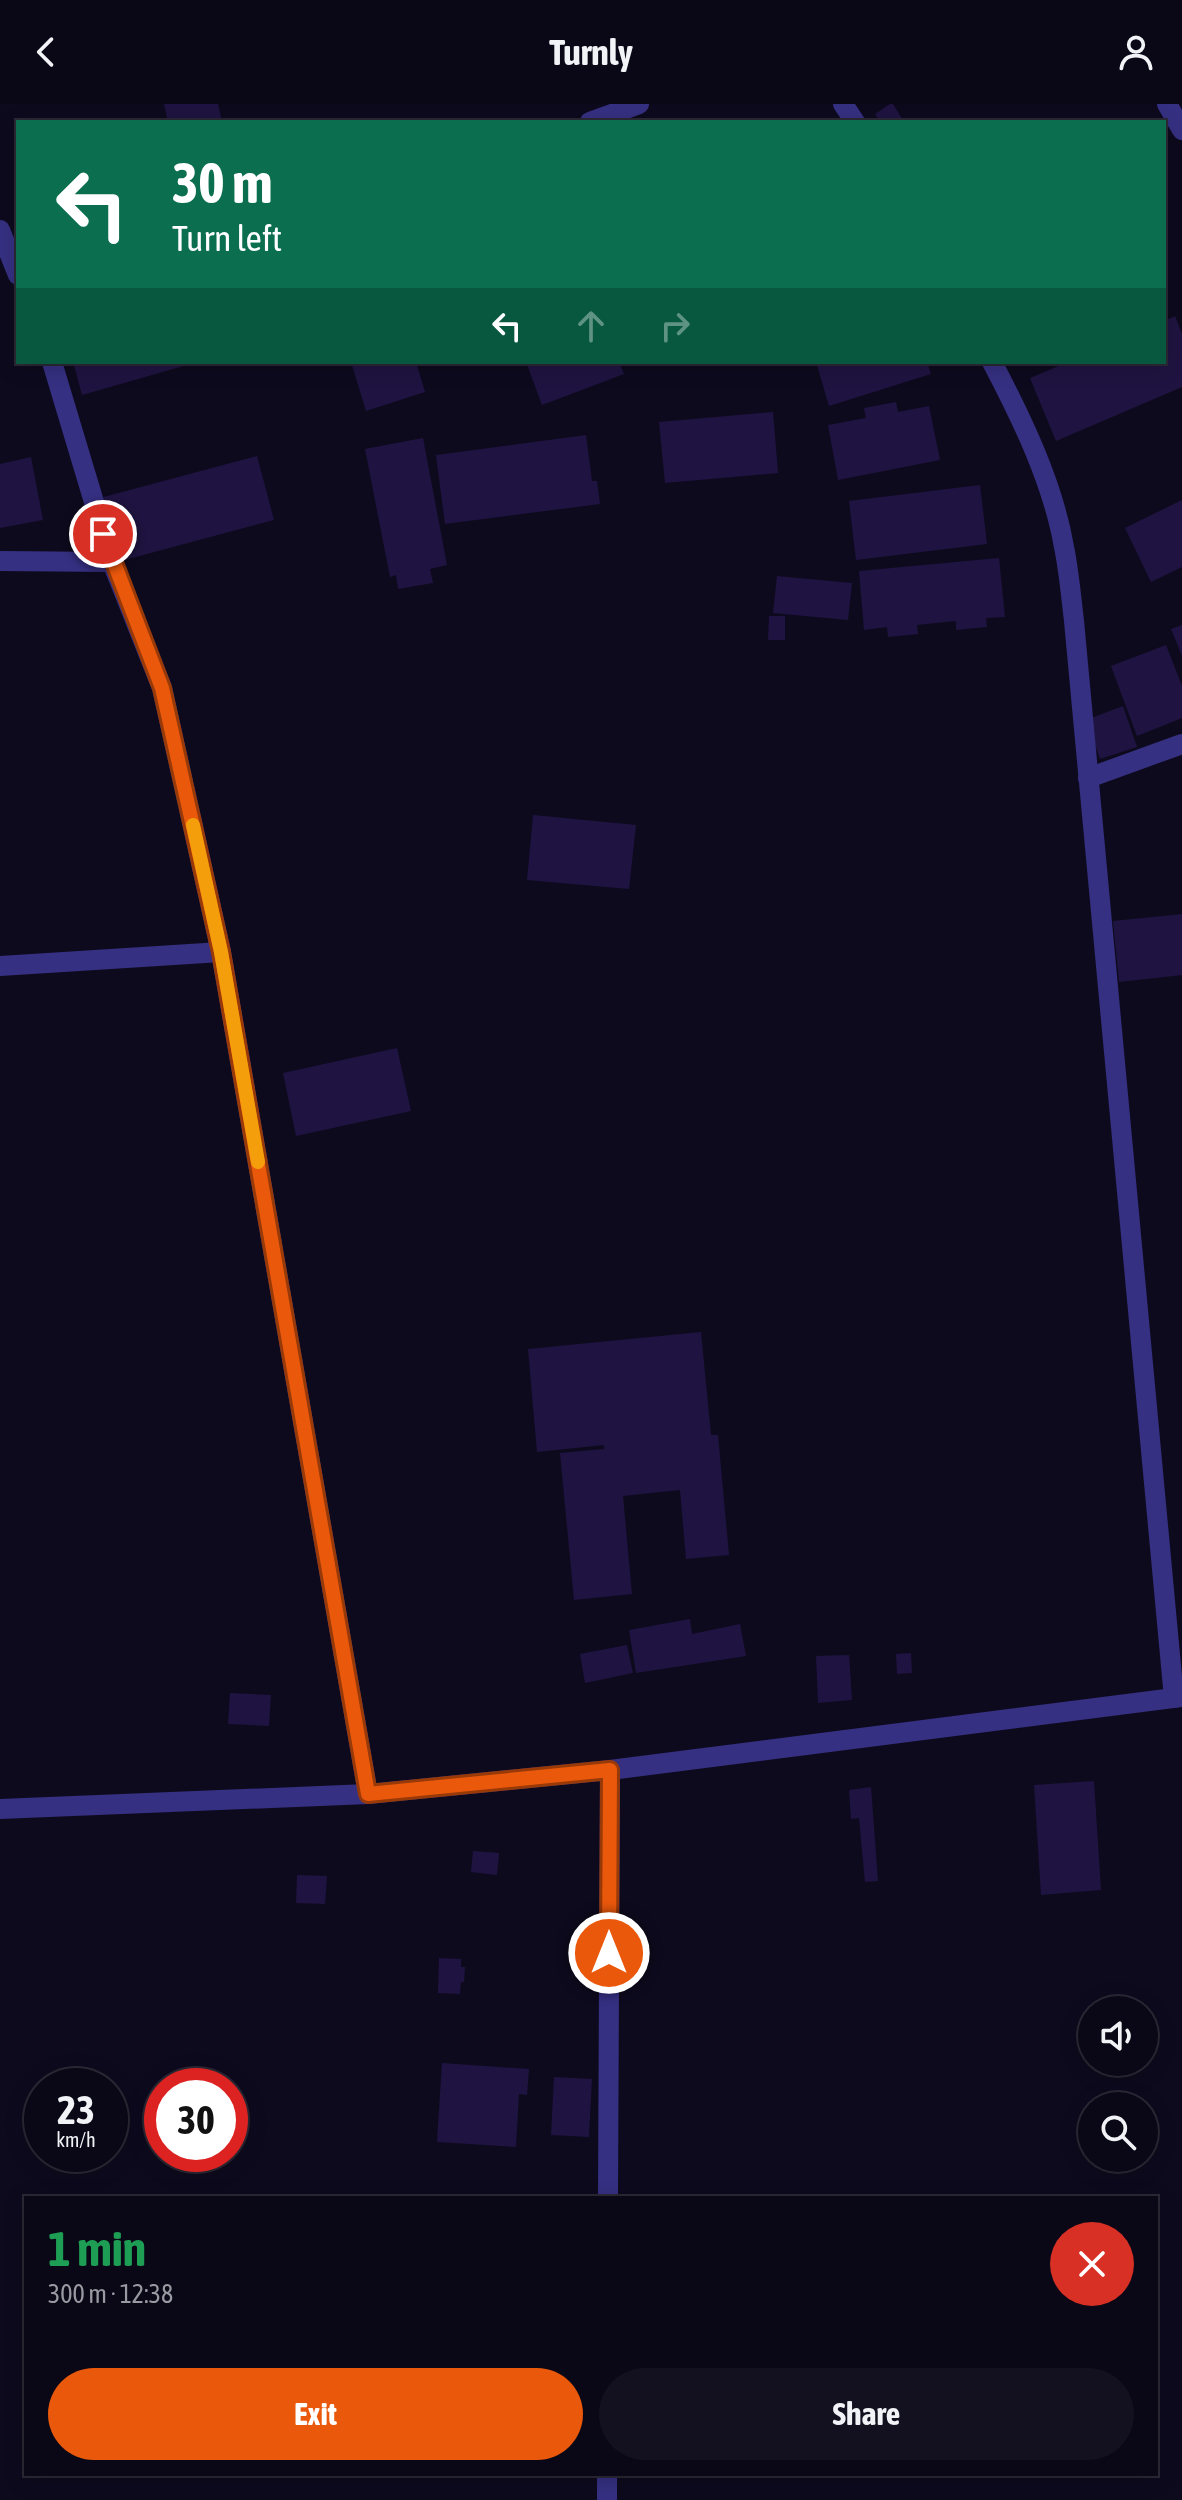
<!DOCTYPE html>
<html lang="en">
<head>
<meta charset="utf-8">
<style>
	body { margin:0; font-family:"Asap Condensed",sans-serif; background:#13111f; color:#f1f3f6; height:100vh; display:flex; flex-direction:column; font-size:30px; white-space:nowrap }
	* { box-sizing:border-box; margin:0 }
	p { font-size:26px; color:#999aa1 }
	.icon { flex:none; width:44px; height:44px; fill:none; stroke:currentColor; stroke-width:2; stroke-linecap:round; stroke-linejoin:round }
	.map { position:relative; flex:1; overflow:hidden }
	.drawer { position:absolute; left:24px; top:2092px; width:1134px; height:280px; display:flex; flex-direction:column; background:#0a0816; border-radius:0px; box-shadow:0 4px 20px #0003,0 0 0 2px #2a2935 }
	.drawer>* { flex:none }
	.top-card { position:absolute; left:16px; top:16px; width:1150px; height:244px; border-radius:0px; box-shadow:0 4px 20px #0003,0 0 0 2px #2a2935; background:#0b6e4f; color:#fff; overflow:hidden }
	.tools { position:absolute; left:1078px; top:1892px; display:grid; gap:16px }
	.tools a { display:grid; place-items:center; width:80px; height:80px; border-radius:50%; background:#0a0816; box-shadow:0 4px 20px #0003,0 0 0 2px #2a2935; font-size:40px }
	.speed { position:absolute; left:24px; top:1964px; display:flex; gap:16px; font-size:40px; font-weight:700; text-align:center }
	.speed>* { display:grid; place-content:center; width:104px; height:104px; border-radius:50%; background:#0a0816; box-shadow:0 4px 20px #0003,0 0 0 2px #2a2935; line-height:1 }
	.speed small { font-size:20px; font-weight:400 }
	.speed .limit { border:12px solid #d22; background:#fff; color:#111 }
	.pin { position:absolute; display:grid; place-items:center; width:68px; height:68px; color:#fff; margin:-34px; border:4px solid #fff; border-radius:50%; box-shadow:0 2px 8px #0007 }
	.me { position:absolute; width:88px; margin:-44px; rotate:0deg; stroke-linejoin:round; filter:drop-shadow(0 0 6px #0008) }
	.turn { display:flex; align-items:center; gap:28px; height:168px; padding:0 24px; font-size:36px }
	.turn .icon { width:104px; height:104px; stroke-width:2.5 }
	.turn b { display:block; font-size:56px; line-height:68px }
	.lanes { display:flex; align-items:center; height:76px; padding:0 24px; background:#0003; justify-content:center; gap:40px; direction:ltr }
	.lanes .off { opacity:.35 }
	.round { display:grid; place-items:center; flex:none; width:84px; height:84px; border-radius:42px; background:#13111f }
	.head { display:flex; align-items:center; justify-content:space-between; height:136px; padding:0 24px }
	h1 { font-size:48px; font-weight:700; line-height:60px; color:#1e9e55 }
	.primary-button { display:flex; gap:16px; margin-top:auto; padding:16px 24px }
	.primary-button a { flex:1; height:92px; border-radius:48px; background:#ea580c; color:#fff; font-size:32px; font-weight:700; line-height:92px; text-align:center }
	.primary-button a+a { background:#13111f; color:#f1f3f6 }
	header { display:flex; justify-content:space-between; align-items:center; height:104px; padding:0 24px; background:#0a0816; font-size:36px; font-weight:700 }
	.map>svg:first-child { display:block }
</style>
</head>
<body>
<header><svg class="icon" aria-label="back" viewBox="0 0 24 24"><path d="M15 5l-7 7 7 7"/></svg>Turnly<svg class="icon" aria-label="person" viewBox="0 0 24 24"><circle cx="12" cy="8" r="4"/><path d="M4 21q1-7 8-7t8 7"/></svg></header>
<div class="map">
<svg width="1182" height="2396" viewBox="0 0 1182 2396">
	<rect width="100%" height="100%" fill="#0e0a1e"/>
	<g fill="#1f1441">
		<path d="M164 0H218L222 18H168Z"/>
		<path d="M890 0H893L904 18H880L875 10Z"/>
		<path d="M1175 212 1182 230V283L1056 337 1030 274 1068 258H1164V217Z"/>
		<path d="M73 258H194V259L82 291Z"/>
		<path d="M351 258H416L425 288 366 307Z"/>
		<path d="M526 258H619L624 270 542 301Z"/>
		<path d="M816 258H927L931 270 829 302Z"/>
		<path d="M896 298 898 308 929 302 940 356 838 376 828 321 866 314 864 304Z"/>
		<path d="M773 308 778 369 665 379 659 318Z"/>
		<path d="M586 331 592 377H597L600 400 445 420 436 351Z"/>
		<path d="M423 334 447 461 430 465 433 479 398 485 396 471 390 473 365 345Z"/>
		<path d="M257 352 274 416 117 458 100 394Z"/>
		<path d="M31 353 43 416 0 424V360Z"/>
		<path d="M980 381 987 440 856 456 849 397Z"/>
		<path d="M1182 396V463L1151 478 1125 424Z"/>
		<path d="M999 454 1005 513 986 514 987 523 956 526V517L917 521 918 530 888 533 887 523 864 526 859 467Z"/>
		<path d="M777 472 852 479 848 516 773 509Z"/>
		<path d="M769 512H785V536H768Z"/>
		<path d="M1182 521V552L1171 525Z"/>
		<path d="M1166 541 1182 582V614L1137 632 1111 562Z"/>
		<path d="M1123 602 1137 643 1100 655 1086 616Z"/>
		<path d="M533 711 636 721 629 785 527 776Z"/>
		<path d="M1182 810V871L1119 878 1113 817Z"/>
		<path d="M397 944 411 1007 296 1032 283 969Z"/>
		<path d="M701 1228 711 1331H718L729 1451 686 1455 680 1386 623 1392 632 1490 574 1496 560 1349 604 1345V1341L537 1348 528 1245Z"/>
		<path d="M690 1515 692 1530 740 1520 746 1552 636 1569 629 1526Z"/>
		<path d="M627 1541 633 1569 585 1579 580 1550Z"/>
		<path d="M911 1549 912 1569 897 1570 896 1550Z"/>
		<path d="M849 1551 852 1596 818 1599 816 1552Z"/>
		<path d="M230 1589 271 1591 269 1622 228 1620Z"/>
		<path d="M1094 1677 1101 1786 1041 1791 1034 1681Z"/>
		<path d="M871 1683 878 1777 865 1778 859 1714 851 1715 849 1686Z"/>
		<path d="M473 1747 499 1749 497 1771 471 1768Z"/>
		<path d="M297 1771 327 1772 325 1800 296 1799Z"/>
		<path d="M439 1854 461 1855V1863H465L464 1878H461L460 1890 438 1889Z"/>
		<path d="M442 1959 529 1965 527 1991 519 1990 516 2043 437 2038Z"/>
		<path d="M554 1973 592 1975 589 2033 551 2031Z"/>
	</g>
	<g fill="none" stroke-linecap="round" stroke-linejoin="round">
		<g stroke="#363082" stroke-width="20">
			<path d="M843 0 855 18"/>
			<path d="M1167 0 1182 26"/>
			<path d="M590 18 639 0"/>
			<path d="M0 126 18 171"/>
			<path d="M52 258 112 458 162 584 221 848 368 1690"/>
			<path d="M992 258C1022 315 1053 379 1064 443 1069 467 1071 492 1074 517L1174 1594"/>
			<path d="M0 457 112 458"/>
			<path d="M1088 674 1182 640"/>
			<path d="M0 862 221 848"/>
			<path d="M0 1705 368 1690 610 1666 1182 1593"/>
			<path d="M608 2094 610 1666"/>
			<path d="M607 2396V2370"/>
		</g>
	</g>
	<g fill="none" stroke-linecap="round" stroke-linejoin="round">
		<g stroke="#983908" stroke-width="20">
			<path id="route" d="M103 430 162 584 221 848 368 1690 610 1666 609 1849"/>
		</g>
		<use href="#route" stroke="#ea580c" stroke-width="14"/>
		<path stroke="#f59e0b" stroke-width="14" d="M193 721 221 848 258 1058"/>
	</g>
</svg>
<div class="tools">
<a><svg class="icon" aria-label="sound" viewBox="0 0 24 24"><path d="M4 9h4l5-4v14l-5-4H4zM17 9q2 3 0 6"/></svg></a>
<a><svg class="icon" aria-label="search" viewBox="0 0 24 24"><circle cx="10" cy="10" r="6"/><path d="M15 15l6 6"/></svg></a>
</div>
<div class="speed"><div>23<small>km/h</small></div><div class="limit">30</div></div>
<div class="pin" style="left:103px;top:430px;background:#d93025"><svg class="icon" aria-label="arrive" viewBox="0 0 24 24"><path d="M6 21V4h12l-3 4 3 4H6"/></svg></div>
<svg class="me" style="left:609px;top:1849px" viewBox="-20 -20 40 40"><circle r="17" fill="#ea580c" stroke="#fff" stroke-width="3"/><path d="M0-11L8 9 0 5-8 9z" fill="#fff"/></svg>
<div class="top-card">
<div class="turn"><svg class="icon" aria-label="left" viewBox="0 0 24 24"><path d="M17 20v-9H6M10 6l-5 5 5 5"/></svg><div><b>30 m</b>Turn left</div></div>
<div class="lanes"><svg class="icon" aria-label="left" viewBox="0 0 24 24"><path d="M17 20v-9H6M10 6l-5 5 5 5"/></svg><svg class="icon off" aria-label="ahead" viewBox="0 0 24 24"><path d="M12 20V5M6 11l6-6 6 6"/></svg><svg class="icon off" aria-label="right" viewBox="0 0 24 24"><path d="M7 20v-9h11M14 6l5 5-5 5"/></svg></div>
</div>
<section class="drawer">
<div class="head"><div><h1>1 min</h1><p>300 m · 12:38</p></div><a class="round" style="background:#d93025;color:#fff"><svg class="icon" aria-label="close" viewBox="0 0 24 24"><path d="M6 6l12 12M18 6L6 18"/></svg></a></div>
<div class="primary-button"><a>Exit</a><a>Share</a></div>
</section>
</div>
</body>
</html>
